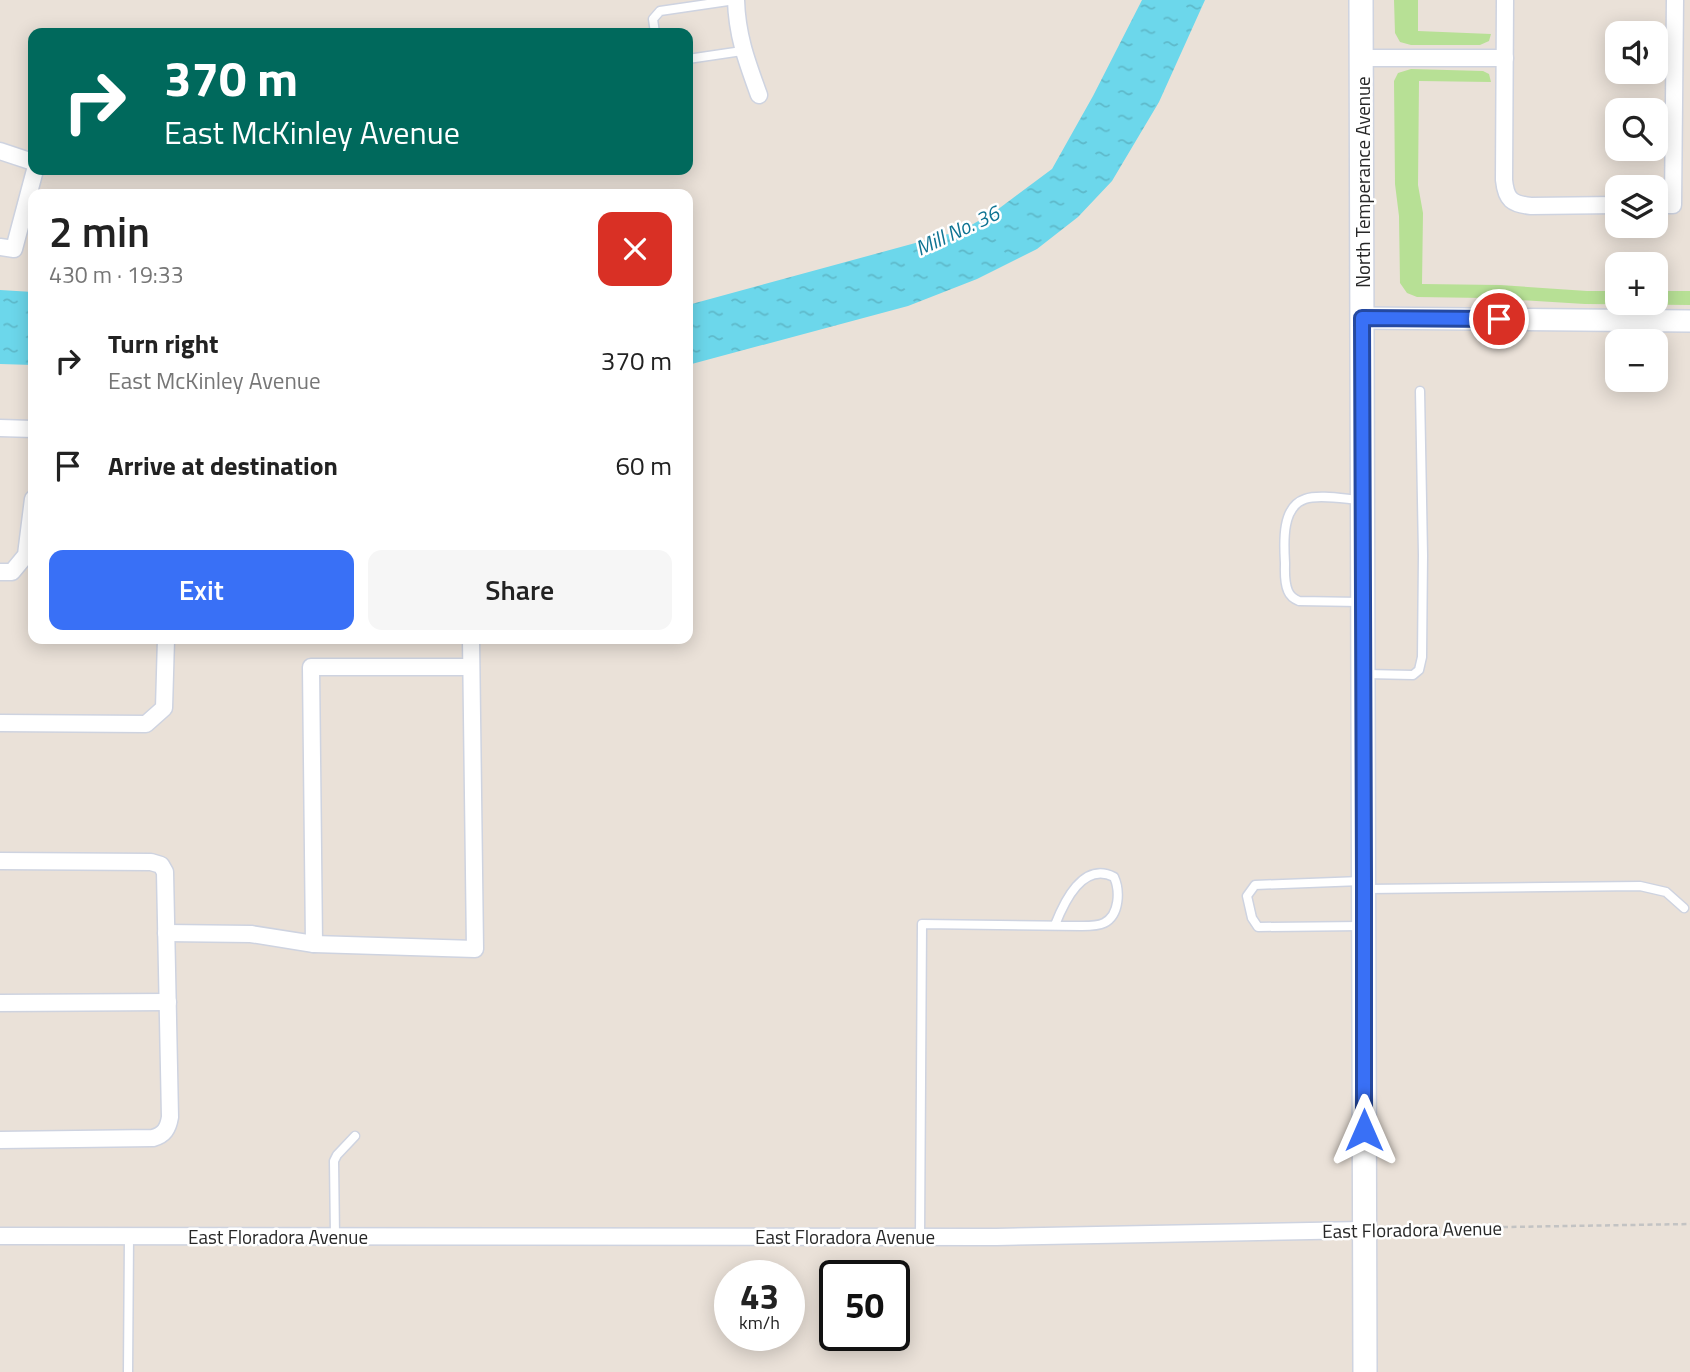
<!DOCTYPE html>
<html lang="en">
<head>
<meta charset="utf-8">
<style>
	body { margin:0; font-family:"Titillium Web",sans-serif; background:#f6f6f6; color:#222; height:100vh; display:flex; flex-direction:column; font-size:26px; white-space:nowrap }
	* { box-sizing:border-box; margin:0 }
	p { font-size:23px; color:#767676 }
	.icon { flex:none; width:38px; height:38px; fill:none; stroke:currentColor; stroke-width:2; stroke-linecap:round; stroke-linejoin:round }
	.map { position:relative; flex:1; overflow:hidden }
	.sheet { position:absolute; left:28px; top:189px; width:665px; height:455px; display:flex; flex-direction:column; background:#fff; border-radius:14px; box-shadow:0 4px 18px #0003 }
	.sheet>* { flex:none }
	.banner { position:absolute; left:28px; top:28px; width:665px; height:147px; border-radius:14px; box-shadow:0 4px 18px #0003; background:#00695c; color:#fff; overflow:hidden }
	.controls { position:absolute; left:1605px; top:21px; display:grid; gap:14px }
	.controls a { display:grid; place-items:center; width:63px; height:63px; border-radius:14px; background:#fff; box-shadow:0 4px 18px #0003; font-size:35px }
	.speed { position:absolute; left:714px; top:1260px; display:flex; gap:14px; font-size:35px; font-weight:700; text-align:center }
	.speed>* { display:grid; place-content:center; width:91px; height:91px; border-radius:50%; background:#fff; box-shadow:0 4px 18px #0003; line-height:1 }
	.speed small { font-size:18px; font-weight:400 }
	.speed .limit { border:4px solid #111; border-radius:10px; background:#fff; color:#111 }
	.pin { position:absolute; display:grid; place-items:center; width:60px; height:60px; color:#fff; margin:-30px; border:4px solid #fff; border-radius:50%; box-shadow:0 2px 7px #0007 }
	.me { position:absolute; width:77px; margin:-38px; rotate:0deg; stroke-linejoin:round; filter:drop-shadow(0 0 5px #0008) }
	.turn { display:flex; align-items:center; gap:24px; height:147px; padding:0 21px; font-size:32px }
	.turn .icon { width:91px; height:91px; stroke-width:2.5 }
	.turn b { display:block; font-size:49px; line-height:60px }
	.round { display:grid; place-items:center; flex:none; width:74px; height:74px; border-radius:14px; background:#f6f6f6 }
	.headline { display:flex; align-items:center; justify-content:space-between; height:119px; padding:0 21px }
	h1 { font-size:42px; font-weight:600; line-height:52px }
	.action { display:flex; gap:14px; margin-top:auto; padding:14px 21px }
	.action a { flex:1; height:80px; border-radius:14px; background:#3970f6; color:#fff; font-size:28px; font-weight:600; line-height:80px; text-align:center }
	.action a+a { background:#f6f6f6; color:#222 }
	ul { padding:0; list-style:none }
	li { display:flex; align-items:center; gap:21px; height:105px; padding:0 21px }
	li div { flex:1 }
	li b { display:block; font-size:26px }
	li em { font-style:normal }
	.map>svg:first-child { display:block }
</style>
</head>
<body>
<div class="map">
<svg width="1690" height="1372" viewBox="0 0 1690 1372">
	<defs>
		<pattern id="water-ripples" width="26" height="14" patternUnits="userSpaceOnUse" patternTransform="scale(1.75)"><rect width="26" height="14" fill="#6cd7eb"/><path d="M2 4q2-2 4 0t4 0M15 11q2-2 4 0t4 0" fill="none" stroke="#5eb9ca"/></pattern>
	</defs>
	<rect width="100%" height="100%" fill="#eae1d8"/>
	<g fill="#b7e095">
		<path d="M1394 0H1418V31L1491 34 1489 41 1480 45H1411L1400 42 1395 33Z"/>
		<path d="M1411 69 1483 71 1489 74 1491 82 1419 81 1418 185 1423 213 1422 284 1500 285 1587 291H1617V303H1656V291H1690V305L1585 304 1485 298 1417 297 1407 293 1400 283 1399 216 1395 184 1394 81 1398 73Z"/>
	</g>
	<g fill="url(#water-ripples)">
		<path d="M1142 0H1205L1159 102 1112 181 1078 217 1037 249 977 279 908 306 688 365V305L963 230 997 210 1052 169 1093 96Z"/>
		<path d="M0 290 33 292V365L0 364Z"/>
	</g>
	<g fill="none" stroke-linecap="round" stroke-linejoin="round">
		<g stroke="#ced3e0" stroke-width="11">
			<g id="service">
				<path d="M655 33 653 19 660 11 735 0"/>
				<path d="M688 59 742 51"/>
				<path d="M1360 602 1299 601C1294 599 1290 596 1288 591 1284 582 1285 572 1285 563 1284 544 1281 507 1305 499 1319 494 1345 499 1360 500"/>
				<path d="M1366 674 1413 675 1419 670 1422 657 1423 555 1420 391"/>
				<path d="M1361 881 1255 885 1247 896 1252 918 1258 927 1362 926"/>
				<path d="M1367 889 1640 886 1666 892 1684 908"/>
				<path d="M335 1236 334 1161 337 1155 355 1136"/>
				<path d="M920 1236 922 924 1082 926C1089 926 1098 926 1104 923 1120 915 1120 890 1114 877 1083 861 1064 902 1055 925"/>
				<path d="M128 1372 129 1236"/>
			</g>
		</g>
		<g stroke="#ced3e0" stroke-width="19">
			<g id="minor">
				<path d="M736 0C737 36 747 62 759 95"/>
				<path d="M1505 0 1504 180C1506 200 1512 204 1531 206L1617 205"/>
				<path d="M1361 58H1505"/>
				<path d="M0 151 33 162"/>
				<path d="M1656 205H1673L1675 0"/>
				<path d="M0 247 14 249 35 170"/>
				<path d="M0 428 33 429"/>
				<path d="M0 572H12L26 555 33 499"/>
				<path d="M0 723 146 724 164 708 166 639"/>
				<path d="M0 861 151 862 161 865 165 872 170 1117C168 1129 164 1135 153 1138L0 1140"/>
				<path d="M166 933 251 934 314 944 475 949 471 639"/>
				<path d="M314 944 311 667H471"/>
				<path d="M0 1003 168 1002"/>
				<path d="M0 1236 996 1237 1363 1230"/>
			</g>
		</g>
		<g stroke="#ced3e0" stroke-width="24">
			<path id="tertiary" d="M1362 318 1690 321"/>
		</g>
		<g stroke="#ced3e0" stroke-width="26">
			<path id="secondary" d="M1361 0 1365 1372"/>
		</g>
		<path stroke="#c3c3c3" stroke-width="2.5" stroke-dasharray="5 3.5" stroke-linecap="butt" d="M1384 1229 1690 1224"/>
		<use href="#service" stroke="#fff" stroke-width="8"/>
		<use href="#minor" stroke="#fff" stroke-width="16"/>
		<use href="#tertiary" stroke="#fff" stroke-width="21"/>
		<use href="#secondary" stroke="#fff" stroke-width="23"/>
	</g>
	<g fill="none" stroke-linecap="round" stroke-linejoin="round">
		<g stroke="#2549a0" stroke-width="18">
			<path id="route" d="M1364 1130V881L1362 318 1499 319"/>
		</g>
		<use href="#route" stroke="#3970f6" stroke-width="12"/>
	</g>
	<g text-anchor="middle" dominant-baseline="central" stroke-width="5" stroke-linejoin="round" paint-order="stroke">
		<g font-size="19" fill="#272727" stroke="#fff">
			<text transform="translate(1362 182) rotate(-90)">North Temperance Avenue</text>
			<text transform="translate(1412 1229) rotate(-1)">East Floradora Avenue</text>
			<text x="278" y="1236">East Floradora Avenue</text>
			<text x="845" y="1236">East Floradora Avenue</text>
		</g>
		<g font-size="21" font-style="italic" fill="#0f7493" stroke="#fff">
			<text transform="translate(957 230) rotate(-25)">Mill No. 36</text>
		</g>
	</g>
</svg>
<div class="controls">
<a><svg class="icon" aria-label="sound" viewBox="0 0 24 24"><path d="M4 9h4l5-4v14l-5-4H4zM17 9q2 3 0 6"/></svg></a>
<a><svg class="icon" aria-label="search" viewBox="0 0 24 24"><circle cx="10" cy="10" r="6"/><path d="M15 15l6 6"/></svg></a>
<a><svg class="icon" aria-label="layers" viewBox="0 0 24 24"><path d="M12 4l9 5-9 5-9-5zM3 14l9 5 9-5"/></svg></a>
<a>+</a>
<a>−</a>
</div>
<div class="speed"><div>43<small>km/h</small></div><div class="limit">50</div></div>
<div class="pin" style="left:1499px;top:319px;background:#d93025"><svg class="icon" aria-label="arrive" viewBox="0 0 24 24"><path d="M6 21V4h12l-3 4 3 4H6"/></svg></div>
<svg class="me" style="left:1364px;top:1130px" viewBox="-20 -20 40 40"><path d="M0-17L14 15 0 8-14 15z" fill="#3970f6" stroke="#fff" stroke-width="4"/></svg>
<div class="banner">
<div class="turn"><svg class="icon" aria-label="right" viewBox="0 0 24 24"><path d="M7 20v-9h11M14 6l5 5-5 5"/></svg><div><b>370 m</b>East McKinley Avenue</div></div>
</div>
<section class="sheet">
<div class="headline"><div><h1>2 min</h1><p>430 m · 19:33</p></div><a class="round" style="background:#d93025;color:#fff"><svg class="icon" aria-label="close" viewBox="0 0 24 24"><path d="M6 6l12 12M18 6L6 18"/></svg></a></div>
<ul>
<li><svg class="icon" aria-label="right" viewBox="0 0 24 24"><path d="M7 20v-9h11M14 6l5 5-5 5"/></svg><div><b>Turn right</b><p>East McKinley Avenue</p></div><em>370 m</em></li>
<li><svg class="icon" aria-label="arrive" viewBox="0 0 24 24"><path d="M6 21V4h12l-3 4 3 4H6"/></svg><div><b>Arrive at destination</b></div><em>60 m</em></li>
</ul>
<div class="action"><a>Exit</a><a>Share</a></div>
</section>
</div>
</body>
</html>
